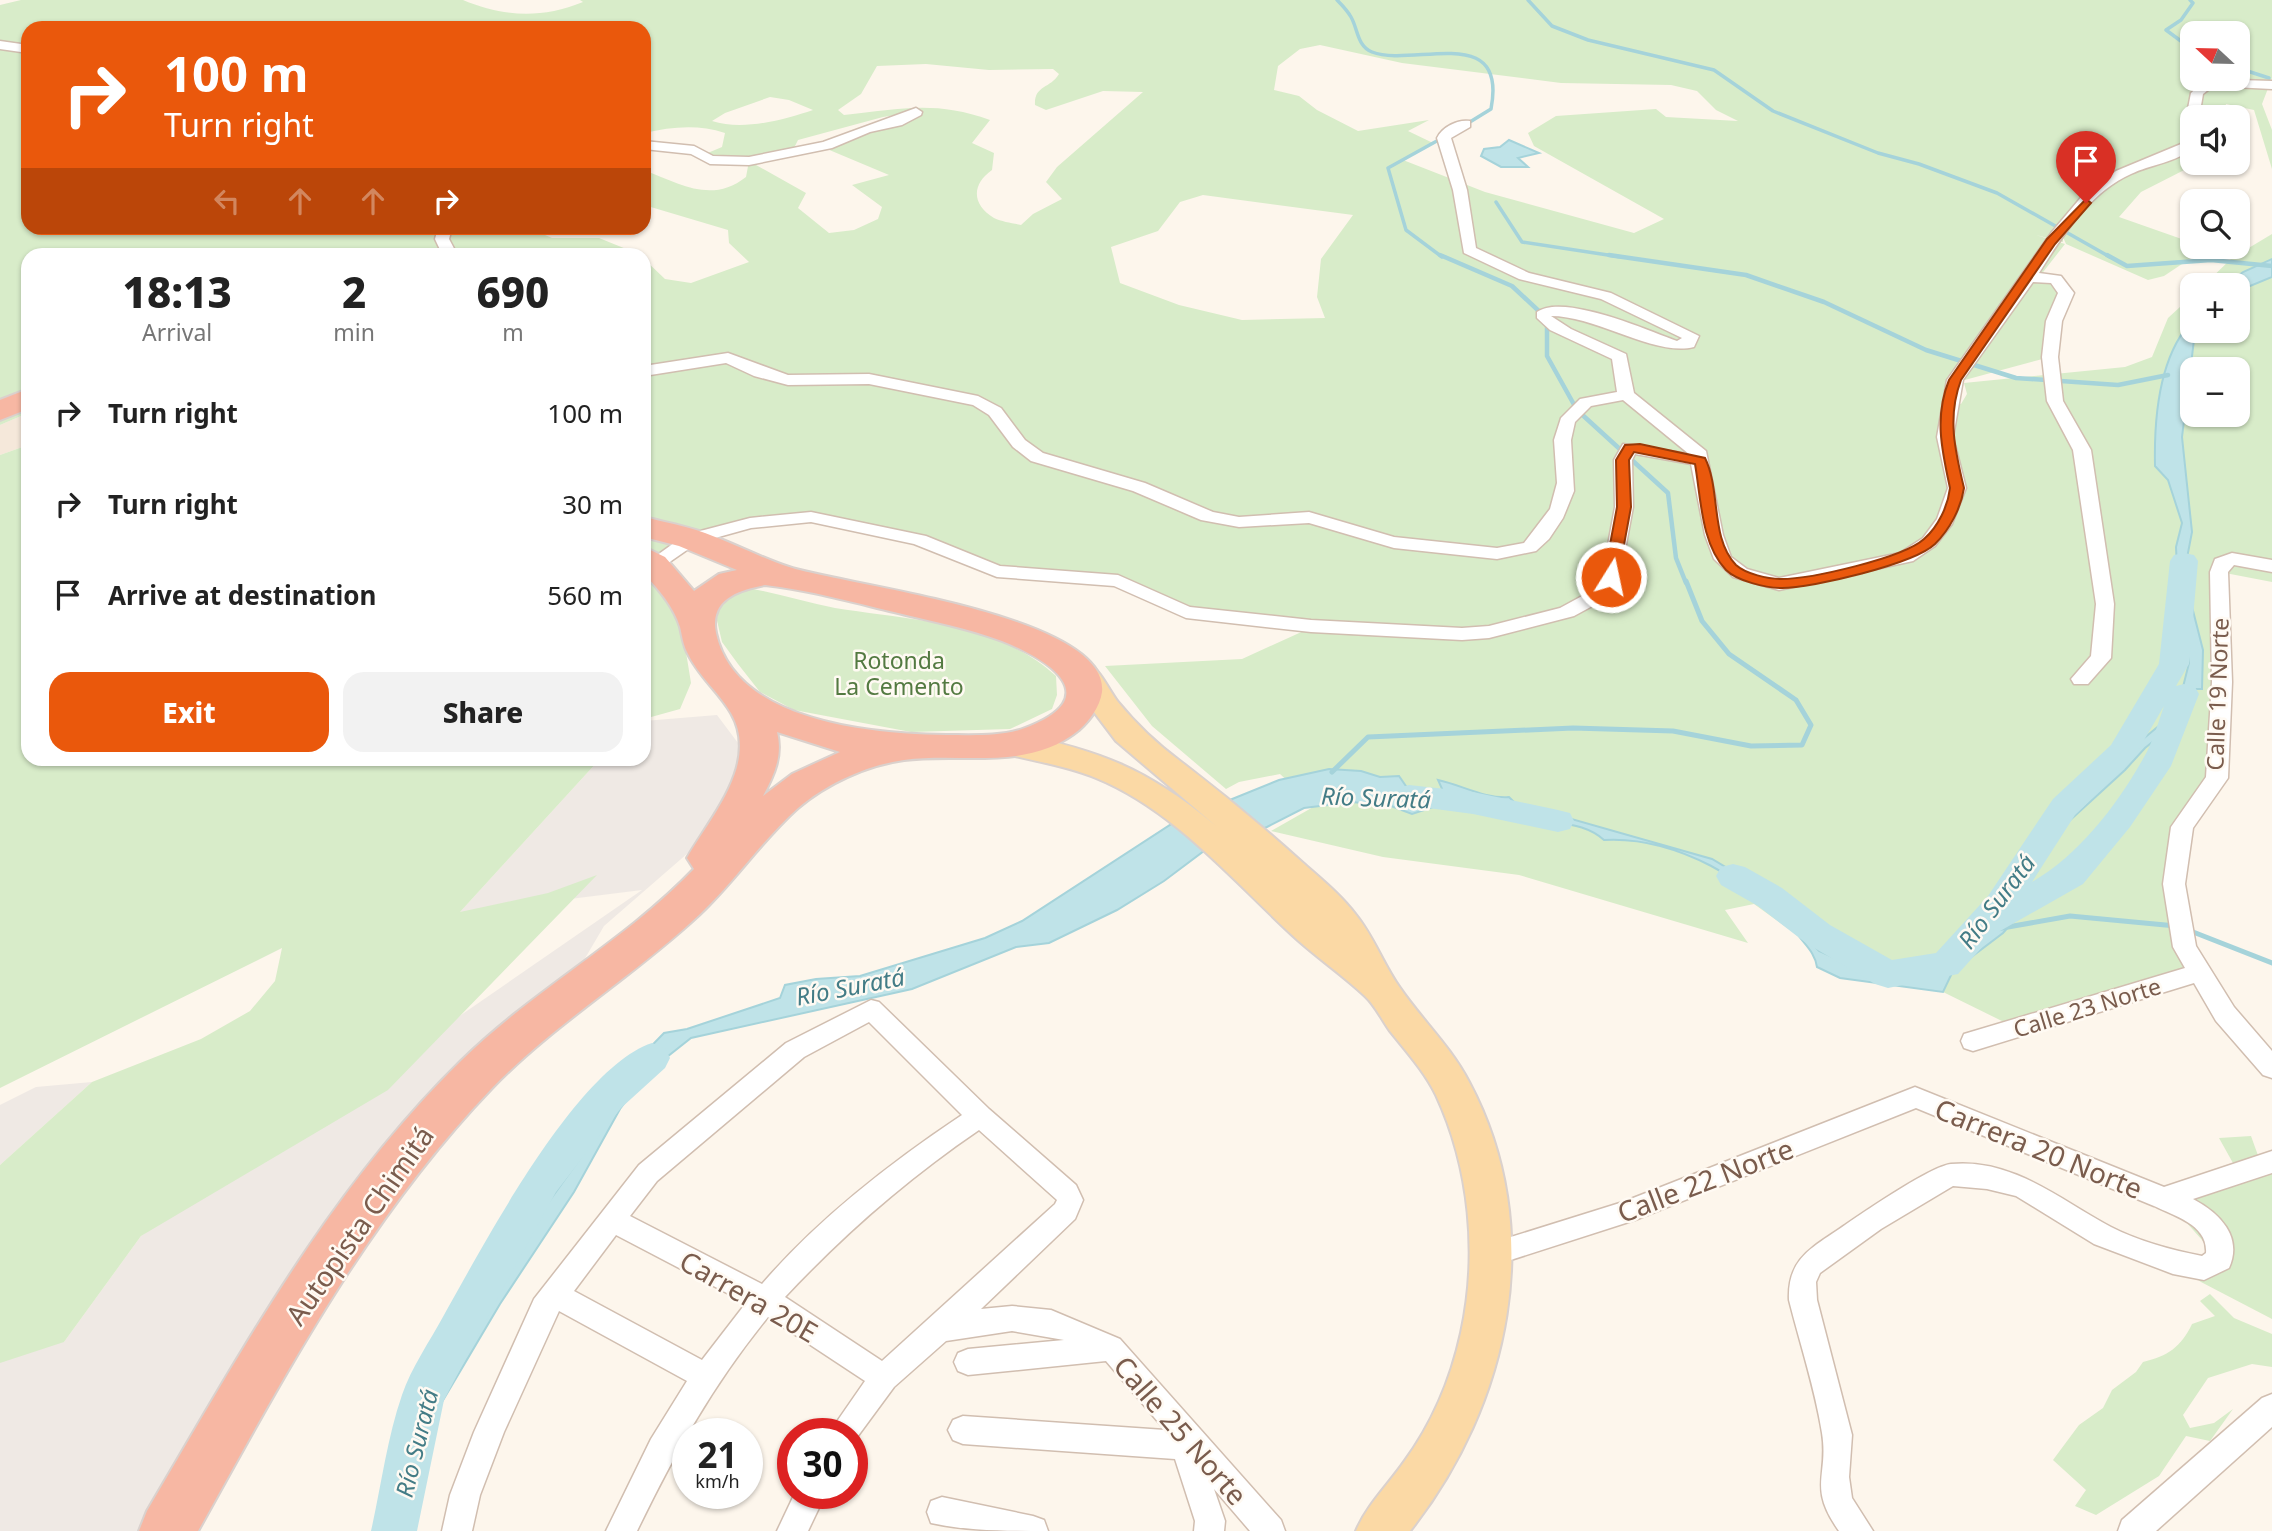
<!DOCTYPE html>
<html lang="en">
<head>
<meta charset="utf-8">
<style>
	body { margin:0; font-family:"Noto Sans",sans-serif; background:#f2f2f2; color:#222; height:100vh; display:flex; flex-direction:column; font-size:26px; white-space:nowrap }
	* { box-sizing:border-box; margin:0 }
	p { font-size:23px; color:#767676 }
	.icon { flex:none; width:38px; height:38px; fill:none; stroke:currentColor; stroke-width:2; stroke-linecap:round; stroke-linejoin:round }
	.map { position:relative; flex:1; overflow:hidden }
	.panel { position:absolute; left:21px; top:248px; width:630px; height:518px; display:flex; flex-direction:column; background:#fff; border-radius:21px; box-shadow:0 2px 5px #0004 }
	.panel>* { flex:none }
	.guide { position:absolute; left:21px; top:21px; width:630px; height:214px; border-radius:21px; box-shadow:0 2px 5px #0004; background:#ea580c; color:#fff; overflow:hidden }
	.needle { width:46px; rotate:292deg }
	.buttons { position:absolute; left:2180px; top:21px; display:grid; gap:14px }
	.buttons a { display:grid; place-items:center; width:70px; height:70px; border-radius:14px; background:#fff; box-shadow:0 2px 5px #0004; font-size:35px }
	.speed { position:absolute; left:672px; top:1418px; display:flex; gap:14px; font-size:35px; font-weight:700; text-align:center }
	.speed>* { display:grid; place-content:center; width:91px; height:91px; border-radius:50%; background:#fff; box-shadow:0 2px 5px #0004; line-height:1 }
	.speed small { font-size:18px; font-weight:400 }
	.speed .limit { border:10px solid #d22; background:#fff; color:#111 }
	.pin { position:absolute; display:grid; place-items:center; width:60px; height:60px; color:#fff; margin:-72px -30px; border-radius:50% 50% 50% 0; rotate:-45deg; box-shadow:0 0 7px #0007 }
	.pin .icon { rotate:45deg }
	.me { position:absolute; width:77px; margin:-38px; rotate:10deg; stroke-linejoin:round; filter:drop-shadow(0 0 5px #0008) }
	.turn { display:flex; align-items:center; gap:24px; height:147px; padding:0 28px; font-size:32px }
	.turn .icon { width:91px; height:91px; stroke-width:2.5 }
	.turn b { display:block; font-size:49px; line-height:60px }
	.lanes { display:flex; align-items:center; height:66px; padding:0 28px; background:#0003; justify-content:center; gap:35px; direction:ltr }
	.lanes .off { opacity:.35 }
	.eta { display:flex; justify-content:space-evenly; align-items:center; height:119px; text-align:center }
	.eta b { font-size:42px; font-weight:800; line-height:49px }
	.primary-button { display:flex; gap:14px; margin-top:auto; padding:14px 28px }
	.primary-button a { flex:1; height:80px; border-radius:21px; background:#ea580c; color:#fff; font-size:28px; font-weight:800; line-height:80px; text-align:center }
	.primary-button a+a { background:#f2f2f2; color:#222 }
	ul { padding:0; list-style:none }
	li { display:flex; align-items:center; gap:21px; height:91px; padding:0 28px }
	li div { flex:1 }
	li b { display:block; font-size:26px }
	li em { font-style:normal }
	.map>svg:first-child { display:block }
</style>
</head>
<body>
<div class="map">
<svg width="2272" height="1531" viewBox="0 0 2272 1531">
	<rect width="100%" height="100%" fill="#fdf6ec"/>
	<path fill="#f5e8da" d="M28 413V445L0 455V425Z"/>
	<g fill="#efe9e4">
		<path d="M717 715 738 743V775L719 826 604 926 577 972 485 1047 149 1531H0V1344L64 1342 141 1236 642 890 459 913 599 760H644V721Z"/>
		<path d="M92 1082 0 1165V1105L36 1087Z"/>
	</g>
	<g fill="#d8ecc9" fill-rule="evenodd">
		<path d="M21 0H463C504 17 541 19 583 2L580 0H2272V78L2262 104 2272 130V169L2254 110 2226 104 2224 117H2194L2199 86 2231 80 2218 79H2238V33H2193V79H2206C2184 96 2193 137 2193 163H2198L2141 192 2119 217 2193 243V247L2206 248 2164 276 2148 280 2066 244 2063 237V242L2036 235 2065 244 2040 276 2059 279 2065 292 2050 357 1961 381 1958 403 1961 404 1967 394 1964 383 2125 367 2152 357 2168 318 2193 295V331H2238V285H2204L2232 258 2272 234V582L2220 572 2217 778 2178 845 2194 970 2006 1023 1941 991 1829 958 1754 904 1725 910 1748 943 1519 875 1383 857 1271 831 1315 806 1280 774 1239 782 1226 789 1152 726 1105 666 1242 659 1308 629 1203 615 1093 576H1015L928 545 790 517 750 523 654 564 680 615 691 683 680 709 644 719V259L665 279 691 283 749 262 729 243 728 230 644 205V170C680 184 712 204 746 177L749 161 806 193 798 208 829 233 854 230 878 219 882 207 852 185 889 175 827 149 841 139 914 112 883 117 798 140 794 148 734 162 703 155 722 147 725 133C697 124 672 127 644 133V28H28V228H529L552 238H599L641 255 28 256V413L0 425V5ZM1320 45 1402 63 1561 83 1671 85 1697 91 1716 110 1738 121 1666 117 1656 109 1556 116 1528 133 1534 146 1664 219 1634 233 1485 192 1403 160 1433 143 1408 131 1429 120 1358 131 1317 110 1299 96 1274 90 1278 66 1300 49ZM926 64 989 70 1053 69 1059 74C1050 89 1034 85 1035 105L1046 110 1103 91 1143 92 1057 167 1046 182 1062 199 1033 214 1021 225C1013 223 1002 222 994 218 971 204 972 184 992 170L994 153 972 143 990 120C935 100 900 109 844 115L838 110 861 94 877 66ZM770 97 789 100 813 110C783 120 743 131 712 121L725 113ZM1203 195 1353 215 1321 259 1317 297 1325 318 1242 320 1179 305 1120 283 1111 247 1158 231 1180 202ZM2193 369H2238V415H2193Z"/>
		<path d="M28 445V760H599L460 912 548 893 597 875 388 1090 141 1236 64 1342 0 1363V1165L92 1082 201 1039 250 1011 275 981 282 948 0 1088V455Z"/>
		<path d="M742 587C773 592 804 602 835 608 909 620 998 622 1056 676L1057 695 1052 709 1010 729 911 732 794 710 760 692 738 664 722 642 715 612 719 601Z"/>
		<path d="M2251 1136 2260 1161 2272 1159V1319L2201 1282 2169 1258 2219 1259 2186 1222 2188 1178 2238 1172 2219 1138Z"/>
		<path d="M2210 1294 2234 1318 2272 1334V1367L2252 1364 2208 1378 2183 1415 2190 1428 2214 1423 2233 1409 2210 1441 2186 1436 2159 1476 2096 1515 2075 1506 2086 1490 2053 1460 2079 1425 2103 1408 2112 1390 2136 1372 2143 1362C2168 1356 2181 1347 2192 1324L2215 1316 2200 1301Z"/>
	</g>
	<g fill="#bfe3e8" stroke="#a5d3da" stroke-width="2">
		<path d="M1509 140 1539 153 1518 158 1528 167H1501L1481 156 1484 149 1500 147Z"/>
		<path d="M2272 259V277L2238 291V285H2227L2243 272Z"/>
		<path d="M2193 320V331H2202L2194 340 2182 437 2192 532 2187 558V587L2203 650 2202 689H2191L2180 733 2160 736 2145 748 2125 770 2056 833 2038 870 2018 900 2021 913 2003 933 1953 971 1943 992 1840 978 1817 967C1815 953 1806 946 1798 935 1753 881 1675 836 1604 840 1576 815 1538 830 1509 804L1492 806 1458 799 1412 814 1391 806 1352 802 1304 808 1267 827 1204 851 1164 881 1117 910 1049 943 1016 947 912 989 691 1038 648 1072 620 1109 574 1192 500 1304 439 1407 406 1531H389L392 1482 419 1426 535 1221 591 1143 625 1073 664 1033 687 1029 780 998 785 985 816 979 860 976 985 938 1022 921 1173 823 1279 780 1329 769 1361 771 1380 777 1399 776 1408 789 1443 791 1438 780C1462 785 1485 799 1509 797L1515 803 1712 859 1754 884 1775 902 1819 951 1846 963 1908 979 1931 975 1950 963 1991 935 2001 921 1993 910 1997 895 2017 889 2055 828 2137 744 2172 715 2183 687 2189 663 2178 591 2176 547 2182 523 2168 480 2155 466C2154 420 2159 355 2193 320Z"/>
	</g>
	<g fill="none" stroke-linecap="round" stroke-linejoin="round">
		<g stroke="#a5d3da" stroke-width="3.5">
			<path d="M1337 0C1342 5 1347 10 1351 17 1358 29 1357 46 1372 52 1413 68 1508 21 1491 109L1465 125"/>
			<path d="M1528 0 1552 26 1588 40 1714 70 1773 111 1878 153 1919 164 1997 193 2110 257"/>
			<path d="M2190 0 2193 3 2181 20 2166 30 2193 50"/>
			<path d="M2238 68 2269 78"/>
			<path d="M1496 202 1522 242 1621 257"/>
			<path d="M1442 257 1406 230 1388 168 1444 137"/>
		</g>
		<g stroke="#a5d3da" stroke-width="4.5">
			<path d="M1440 255 1512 286 1542 314"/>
			<path d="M1609 255 1746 275 1824 302 1926 350 2016 378 2118 385 2168 375"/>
			<path d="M2107 255 2127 266 2211 260 2272 266"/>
			<path d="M1544 323 1547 324V356L1577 410 1668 493 1676 558 1686 583"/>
		</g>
		<g stroke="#a5d3da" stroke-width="5">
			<path d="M1332 772 1368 737 1573 728 1673 731 1751 746 1802 745 1811 725 1796 700 1729 654 1702 621 1686 581"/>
			<path d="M2188 930 2272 963"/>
			<path d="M1974 933 2070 916 2176 926"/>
		</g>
		<g fill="#bfe3e8" fill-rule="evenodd">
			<path d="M2184 553 2194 555 2198 561 2189 664 2176 686 2184 684 2195 687 2199 694 2171 766 2130 827 2083 884 1993 935 1958 974 1888 988 1875 984 1806 943 1758 906 1721 885 1716 876 1721 867 1733 864 1745 867 1782 888 1830 925 1892 960 1936 953 1988 896 2053 799 2111 745 2159 664 2170 561 2174 555ZM2164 706C2158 723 2153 742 2144 757 2118 804 2079 855 2032 882L2075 815 2133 759Z"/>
			<path d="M1409 785 1473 792 1558 810 1570 813 1574 821 1570 829 1558 832 1473 814 1398 804 1393 796 1398 788Z"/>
			<path d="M652 1043 665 1048 670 1058 665 1068 621 1108 556 1192 502 1290 444 1400 417 1531H371C381 1487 387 1438 402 1395 411 1368 430 1341 444 1315 483 1246 576 1068 652 1043Z"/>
		</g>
		<g stroke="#d1beb0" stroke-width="3">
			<g id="street">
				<path d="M0 41 28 45V53L0 49Z"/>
				<path d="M2206 79 2272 81V89L2213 86 2203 94 2199 117H2193L2192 148C2178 162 2149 165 2131 174 2089 193 2063 235 2039 273L2061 276 2074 293 2062 321 2058 357 2063 401 2091 450 2114 604 2111 658 2088 684H2074L2071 679 2091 656 2096 604 2073 450 2047 401 2042 357 2046 321 2058 293 2051 283 2033 282 1963 380 1953 437 1966 488 1952 524 1935 546 1913 561 1779 590 1733 577 1714 559 1705 535 1691 464 1635 454 1632 460 1633 507 1620 577 1609 597 1574 616 1489 638 1462 640 1311 632 1186 618 1114 586 997 577 914 544 811 522 751 528 697 543 661 568 654 570 645 564 685 535 750 518 811 512 926 536 1000 566 1118 575 1190 607 1311 620 1462 628 1489 626 1560 608 1595 589 1602 577 1615 507 1614 460 1623 444 1689 454 1623 400 1591 406 1575 422 1571 440 1574 491 1563 518 1549 539 1536 551 1497 559 1394 548 1309 523 1239 527 1201 520 1133 491 1031 461 1013 447 989 415 973 405 869 384 788 385 754 376 726 363 644 376V366L728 353 788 375 869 374 978 396 1001 408 1025 440 1043 453 1145 483 1213 512 1239 517 1309 512 1394 537 1497 548 1524 543 1550 509 1557 483 1554 440 1561 418 1580 399 1617 392 1612 359 1550 330 1537 318V312C1563 293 1647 330 1677 341L1682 338 1601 299 1519 279 1464 253 1453 190 1437 138C1442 127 1458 119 1470 121V127L1451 138 1467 190 1476 248 1529 273 1611 293 1699 336 1694 347C1655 357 1597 316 1551 316L1571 329 1626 354 1634 393 1706 451 1723 535 1731 557 1747 569 1779 578 1900 553 1923 538 1937 519 1948 488 1937 437 1947 380 2051 233 2083 195 2116 171 2181 144 2191 93Z"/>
				<path d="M916 108 922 112 921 115 902 125 870 132 832 148 749 165 710 164 691 154 644 149V141L694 146 713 156 749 157 823 142Z"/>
				<path d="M438 228H452L449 239 458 256H443L435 239Z"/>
				<path d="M2232 553 2272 560V572L2234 565 2228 572 2232 682 2228 778 2193 828 2185 884 2196 946 2234 1007 2272 1051V1078L2263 1075 2216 1021 2194 983 1973 1051 1964 1048 1961 1041 1964 1034 2185 968 2173 947 2163 884 2171 827 2206 777 2212 682 2210 572 2215 559Z"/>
				<path d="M871 1000 879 1002 989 1109 1076 1185 1083 1200 1075 1219 981 1309 1012 1306 1051 1310 1120 1339 1281 1520 1285 1531H1250L1214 1489 1225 1521 1224 1531H1194L1195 1521 1175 1459 963 1444 953 1440 948 1430 953 1420 963 1416 1165 1430 1106 1361 968 1375 958 1371 954 1362 958 1353 968 1349 1064 1340 1012 1331 946 1341 894 1387 852 1444V1433H829L865 1381 768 1317C714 1383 674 1454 637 1531H606L651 1439 687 1381 559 1311 504 1432 480 1495 472 1531H442L450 1495 474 1432 534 1299 639 1165 786 1043ZM869 1022 962 1115C890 1163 819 1218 762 1284L630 1216 657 1181 804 1057ZM979 1130 1057 1200 1055 1204 882 1361 785 1297C844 1234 907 1179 979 1130ZM616 1235 746 1303 702 1360 574 1291Z"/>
				<path d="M1915 1087 2164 1187 2272 1151V1173L2193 1199C2220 1213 2243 1237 2229 1268L2204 1280 2173 1274 2094 1244 2016 1196 1987 1189 1953 1186 1881 1229 1820 1273 1816 1282 1817 1300 1852 1435 1849 1477 1852 1498 1873 1531H1839C1807 1486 1829 1476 1822 1433 1815 1388 1800 1344 1789 1300 1787 1257 1814 1247 1845 1225 1864 1212 1931 1166 1951 1164 2013 1158 2060 1200 2111 1227 2138 1241 2172 1250 2202 1256L2206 1253C2208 1225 2175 1216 2154 1206L1916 1108 1635 1220 1492 1266 1482 1262 1478 1254 1482 1246 1623 1202Z"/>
				<path d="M2272 1394V1427L2156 1531H2118L2122 1520 2262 1398Z"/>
				<path d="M795 1493H826L808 1531H777Z"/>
				<path d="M942 1497 1033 1516 1044 1520 1048 1531C1010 1531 967 1531 931 1523L927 1512 931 1501Z"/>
			</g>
		</g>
		<g stroke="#dad1cd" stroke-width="4">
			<path id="primary" d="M1079 661C1082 662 1086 662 1089 664 1100 670 1110 692 1118 702 1136 724 1157 744 1180 761 1222 793 1263 827 1303 863 1321 879 1341 895 1356 915 1374 937 1383 964 1400 988 1422 1020 1451 1047 1469 1082 1548 1230 1510 1404 1410 1531H1356C1367 1505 1388 1485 1404 1462 1432 1424 1451 1379 1461 1333 1478 1255 1470 1168 1436 1095 1425 1072 1406 1051 1390 1031 1382 1020 1375 1005 1365 996 1343 975 1313 955 1289 932 1230 877 1172 809 1096 778 1065 765 1032 761 999 752L995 744 999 736 1011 733C1098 749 1148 769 1216 826L1116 741 1063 671 1068 664Z"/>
		</g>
		<g stroke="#dad1cd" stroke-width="4">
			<g id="highway">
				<path d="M28 389V409L0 420V400Z"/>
				<path d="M644 517C664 522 686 526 705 533 733 543 761 558 789 567 843 585 1110 615 1102 692 1100 707 1089 721 1079 730 1028 772 963 752 904 760 867 765 826 784 798 808 762 840 735 881 700 914 634 976 555 1023 492 1088 368 1217 284 1376 198 1531H139L147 1511C240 1354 329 1190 461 1061 533 990 624 942 694 869L687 858C711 816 760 763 731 713 718 691 698 676 687 652 683 644 682 635 680 627 674 607 658 588 644 574V547L665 557 694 591 719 574 737 570 679 546 644 537ZM765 585C809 590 852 602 894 612 930 621 968 628 1002 641 1050 660 1107 697 1025 728 1002 737 971 735 946 735 874 734 735 723 716 633 709 599 739 590 765 585ZM777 732 840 752 792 774 763 796C774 775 783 756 777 732Z"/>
			</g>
		</g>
		<use href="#street" fill="#fff" fill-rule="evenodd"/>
		<use href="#primary" fill="#fbd9a5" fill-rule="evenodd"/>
		<use href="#highway" fill="#f7b7a3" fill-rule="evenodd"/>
	</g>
	<path fill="#ea580c" stroke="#983908" stroke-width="2" d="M2086 199 2091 203 2055 244 1961 380C1947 417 1955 451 1964 488 1961 508 1950 529 1935 544 1914 564 1812 588 1782 588 1766 588 1737 581 1726 570 1701 544 1701 498 1695 464L1634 452 1629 460 1631 507 1618 577 1606 580 1604 577 1617 507 1616 460 1625 445 1640 444 1705 458C1721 490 1710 538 1736 565 1746 574 1768 579 1781 579 1811 579 1903 558 1924 539 1938 527 1948 506 1950 488 1942 451 1934 417 1949 380L2047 239Z"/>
	<g text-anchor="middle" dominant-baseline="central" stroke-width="5" stroke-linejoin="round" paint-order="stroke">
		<g font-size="23" fill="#537a41" stroke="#fffaf3">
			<text x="899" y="660">Rotonda<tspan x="899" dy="26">La Cemento</tspan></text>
		</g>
		<g font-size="23" fill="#7a5c4d" stroke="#fffaf3">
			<text transform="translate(2217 694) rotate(-88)">Calle 19 Norte</text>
			<text transform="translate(2087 1007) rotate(-17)">Calle 23 Norte</text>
		</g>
		<g font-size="24" font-style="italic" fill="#437c86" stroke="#fffaf3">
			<text transform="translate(1376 797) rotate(2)">Río Suratá</text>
			<text transform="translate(1996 901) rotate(-53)">Río Suratá</text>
			<text transform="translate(850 986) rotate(-11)">Río Suratá</text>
			<text transform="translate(416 1443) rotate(-76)">Río Suratá</text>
		</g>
		<g font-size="28" fill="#7a5c4d" stroke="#fffaf3">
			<text transform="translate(2039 1148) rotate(22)">Carrera 20 Norte</text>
			<text transform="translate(1705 1180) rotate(-21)">Calle 22 Norte</text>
			<text transform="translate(359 1225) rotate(-55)">Autopista Chimitá</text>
			<text transform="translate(749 1296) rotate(30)">Carrera 20E</text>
			<text transform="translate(1181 1430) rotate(49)">Calle 25 Norte</text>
		</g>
	</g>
</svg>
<div class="buttons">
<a><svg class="needle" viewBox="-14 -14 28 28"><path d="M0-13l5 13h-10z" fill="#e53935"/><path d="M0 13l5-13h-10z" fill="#767676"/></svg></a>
<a><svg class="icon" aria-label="sound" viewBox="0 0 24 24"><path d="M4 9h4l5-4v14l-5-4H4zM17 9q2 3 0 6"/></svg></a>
<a><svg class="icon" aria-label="search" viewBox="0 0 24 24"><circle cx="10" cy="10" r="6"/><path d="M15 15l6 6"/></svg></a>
<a>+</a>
<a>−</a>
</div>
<div class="speed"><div>21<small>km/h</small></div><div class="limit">30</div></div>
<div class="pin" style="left:2086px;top:203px;background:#d93025"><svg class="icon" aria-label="arrive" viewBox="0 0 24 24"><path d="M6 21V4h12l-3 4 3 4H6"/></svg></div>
<svg class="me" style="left:1611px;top:577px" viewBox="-20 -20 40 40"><circle r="17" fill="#ea580c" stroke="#fff" stroke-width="3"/><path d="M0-11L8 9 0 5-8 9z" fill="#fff"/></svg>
<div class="guide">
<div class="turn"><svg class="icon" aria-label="right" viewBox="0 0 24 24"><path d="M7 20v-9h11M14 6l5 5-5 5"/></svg><div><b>100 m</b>Turn right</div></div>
<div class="lanes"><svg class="icon off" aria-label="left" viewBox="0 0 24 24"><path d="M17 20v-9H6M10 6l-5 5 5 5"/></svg><svg class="icon off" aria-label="ahead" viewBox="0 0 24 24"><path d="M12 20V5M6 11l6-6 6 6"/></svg><svg class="icon off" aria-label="ahead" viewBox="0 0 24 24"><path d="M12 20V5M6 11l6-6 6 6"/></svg><svg class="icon" aria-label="right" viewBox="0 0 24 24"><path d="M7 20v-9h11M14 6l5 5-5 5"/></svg></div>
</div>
<section class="panel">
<div class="eta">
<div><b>18:13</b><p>Arrival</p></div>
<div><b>2</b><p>min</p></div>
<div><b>690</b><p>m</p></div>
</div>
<ul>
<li><svg class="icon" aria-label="right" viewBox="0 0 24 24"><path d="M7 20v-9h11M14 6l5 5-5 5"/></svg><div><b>Turn right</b></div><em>100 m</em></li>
<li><svg class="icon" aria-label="right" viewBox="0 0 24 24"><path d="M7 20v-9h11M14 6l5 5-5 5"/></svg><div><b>Turn right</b></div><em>30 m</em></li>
<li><svg class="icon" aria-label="arrive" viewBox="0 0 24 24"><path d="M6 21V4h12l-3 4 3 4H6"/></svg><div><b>Arrive at destination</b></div><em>560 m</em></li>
</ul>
<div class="primary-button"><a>Exit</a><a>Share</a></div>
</section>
</div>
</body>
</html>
